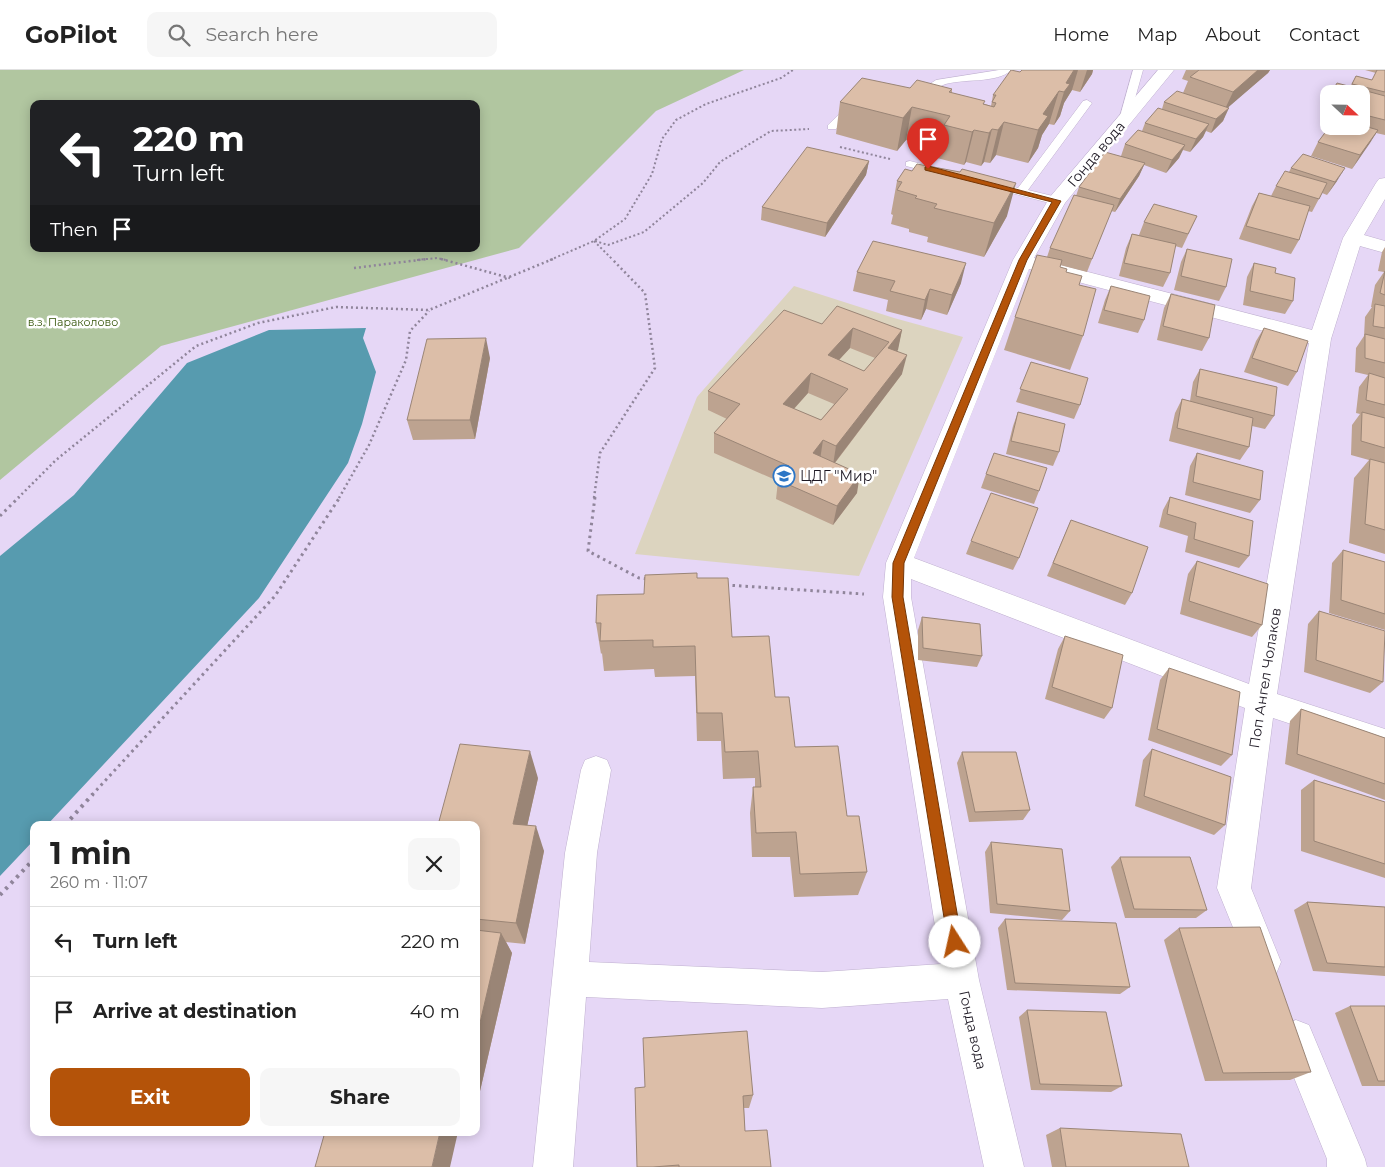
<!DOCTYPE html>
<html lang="en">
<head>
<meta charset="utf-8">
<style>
	body { margin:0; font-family:Montserrat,sans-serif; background:#f6f6f6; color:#222; height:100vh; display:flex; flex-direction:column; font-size:19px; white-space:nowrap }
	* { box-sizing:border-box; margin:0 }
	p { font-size:16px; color:#767676 }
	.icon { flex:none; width:28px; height:28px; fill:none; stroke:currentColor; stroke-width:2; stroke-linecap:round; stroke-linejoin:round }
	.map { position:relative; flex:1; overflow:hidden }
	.panel { position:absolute; left:30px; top:751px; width:450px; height:315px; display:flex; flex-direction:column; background:#fff; border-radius:10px; box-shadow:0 2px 12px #0003 }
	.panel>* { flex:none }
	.hud { position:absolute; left:30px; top:30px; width:450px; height:152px; border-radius:10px; box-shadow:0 2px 12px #0003; background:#202124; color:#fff; overflow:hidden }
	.needle { width:32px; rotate:112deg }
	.controls { position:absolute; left:1320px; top:15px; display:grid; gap:10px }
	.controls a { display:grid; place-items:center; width:50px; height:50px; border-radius:10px; background:#fff; box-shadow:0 2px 12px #0003; font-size:25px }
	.pin { position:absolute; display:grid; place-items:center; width:42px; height:42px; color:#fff; margin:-51px -21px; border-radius:50% 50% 50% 0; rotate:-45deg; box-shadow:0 0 5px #0007 }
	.pin .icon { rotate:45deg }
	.me { position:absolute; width:55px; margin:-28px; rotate:350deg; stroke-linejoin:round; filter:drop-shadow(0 0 4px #0008) }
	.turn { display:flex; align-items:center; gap:18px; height:105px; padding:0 20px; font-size:22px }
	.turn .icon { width:65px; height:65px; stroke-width:2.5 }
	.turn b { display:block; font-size:35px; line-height:42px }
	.then { display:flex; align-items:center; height:48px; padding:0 20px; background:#0003; gap:10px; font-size:19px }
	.round { display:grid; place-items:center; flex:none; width:52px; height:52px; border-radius:10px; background:#f6f6f6 }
	.headline { display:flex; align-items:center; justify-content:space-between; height:85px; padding:0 20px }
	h1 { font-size:30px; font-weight:700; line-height:38px }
	.cta { display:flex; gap:10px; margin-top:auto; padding:10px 20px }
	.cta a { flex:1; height:58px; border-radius:10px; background:#b45309; color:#fff; font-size:20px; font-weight:700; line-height:58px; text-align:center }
	.cta a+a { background:#f6f6f6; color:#222 }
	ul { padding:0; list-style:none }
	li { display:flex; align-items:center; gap:15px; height:70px; padding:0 20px; border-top:1px solid #e0e0e0 }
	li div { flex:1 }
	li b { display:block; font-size:19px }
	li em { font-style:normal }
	header { display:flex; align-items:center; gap:30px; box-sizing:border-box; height:70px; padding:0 25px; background:#fff; border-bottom:1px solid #e0e0e0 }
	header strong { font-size:24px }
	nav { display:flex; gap:28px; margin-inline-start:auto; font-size:18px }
	.search { width:350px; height:45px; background:#f6f6f6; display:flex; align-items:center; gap:12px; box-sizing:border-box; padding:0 18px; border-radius:10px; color:#767676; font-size:19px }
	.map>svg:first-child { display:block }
</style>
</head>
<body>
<header>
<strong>GoPilot</strong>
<div class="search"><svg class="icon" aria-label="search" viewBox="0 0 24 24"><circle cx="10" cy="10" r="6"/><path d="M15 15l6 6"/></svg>Search here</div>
<nav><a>Home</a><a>Map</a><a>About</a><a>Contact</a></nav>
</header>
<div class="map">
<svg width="1385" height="1097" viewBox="0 0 1385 1097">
	<rect width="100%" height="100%" fill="#e6d7f6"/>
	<path fill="#dcd4bf" d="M794 216 894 248 963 267 859 506 635 484 697 327Z"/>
	<path fill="#b1c6a0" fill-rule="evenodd" d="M0 0H744L656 41 519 178 161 276 0 410ZM34 34H476V179H34Z"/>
	<path fill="#579baf" d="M366 258 363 268 376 302 362 354 348 393 259 528 47 755H34V770L0 806V486L74 425 187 293 269 260Z"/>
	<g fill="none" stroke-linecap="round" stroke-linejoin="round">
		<g stroke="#bfb0cf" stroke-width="1">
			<g id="lane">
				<path d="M999 0H1011C998 14 961 8 943 15 932 19 923 32 911 29L910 27 936 10Z"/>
				<path d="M1133 0H1143L1129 50 1124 53 1119 50Z"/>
				<path d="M1087 30 1092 33 1028 120 1061 128V134L1057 135 989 117 987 115 993 111 1018 118 1083 31Z"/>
				<path d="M855 35 860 38 859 40 855 41 836 59H828V55L848 36Z"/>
				<path d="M910 91 942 99 944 101 938 104 906 96V92Z"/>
			</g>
		</g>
		<g stroke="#bfb0cf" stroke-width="1">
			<g id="street">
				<path d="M1158 0H1174L1065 133 1034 188 1312 260 1343 168 1376 113 1379 109 1385 108V129L1364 165 1385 171V183L1360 176 1331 269 1277 624 1385 659V685L1273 648 1251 818 1281 892 1276 904 1264 909 1252 904 1217 818 1245 638 911 509V527L979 910 1024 1097H984L948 929 822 938 586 927 573 1097H533L565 783 581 700 585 690 596 686 607 690 611 700 597 783 589 892 822 902 941 894 883 527 886 493 1013 190 1050 127ZM1029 199 1309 273 1249 614 914 488Z"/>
				<path d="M1296 950 1309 955 1365 1089 1367 1097H1327V1089L1278 968 1283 955Z"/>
			</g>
		</g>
		<g stroke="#90859b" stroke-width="2" stroke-dasharray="2 2.5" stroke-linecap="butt">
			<path d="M840 77 890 89"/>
			<path d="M594 171 613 190"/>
			<path d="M595 171 608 175 644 162 703 113 720 92 771 61 809 59"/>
			<path d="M417 190 437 188 446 190"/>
			<path d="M550 190 594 171 625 149 652 104 662 69 676 50 706 34 781 8 793 0"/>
		</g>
		<g stroke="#90859b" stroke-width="2.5" stroke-dasharray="2 3" stroke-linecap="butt">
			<path d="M441 189 510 208"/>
			<path d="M354 198 427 189"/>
			<path d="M18 428 56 390 196 276 258 253 336 237 429 240 553 189"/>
			<path d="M339 428 369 375 406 290 410 261 429 241"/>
			<path d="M594 428 600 383 655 298 645 223 612 189"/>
		</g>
		<g stroke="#90859b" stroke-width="3" stroke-dasharray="2.5 4" stroke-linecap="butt">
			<path d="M595 427 588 481 639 508 647 509"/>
			<path d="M0 446 19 427"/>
			<path d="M726 515 864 524"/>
			<path d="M92 725 275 526 340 427"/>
		</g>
		<g stroke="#90859b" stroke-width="4" stroke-dasharray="3 5" stroke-linecap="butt">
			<path d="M65 755 93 724"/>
			<path d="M0 825 34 789"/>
		</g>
		<use href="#lane" fill="#fff" fill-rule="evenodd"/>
		<use href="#street" fill="#fff" fill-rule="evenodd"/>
	</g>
	<g fill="#bda390" fill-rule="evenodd">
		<path d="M1022 0H1093L1092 4 1080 22 1072 20 1064 33 1060 46 1054 55 1049 54 1042 65 1038 78 1028 93 996 85 990 93 984 92 981 96 966 92 964 95 937 88 939 78 906 70 897 81 836 64 840 32 910 18 952 19V23L991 36 993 25 1020 2Z"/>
		<path d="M1186 0H1270L1268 3 1228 37 1223 51 1211 63 1206 61 1203 67 1190 82 1183 80 1179 88 1166 103 1144 95 1139 106 1115 142 1111 141 1087 202 1060 195V197L1066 202 1079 215 1083 266 1070 300 1004 280 1015 247 1047 187 1050 178 1076 126 1079 117 1121 86 1125 74 1142 61 1145 53 1162 39 1164 32 1183 23 1188 11 1182 9Z"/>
		<path d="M1365 0H1385V65L1376 63 1352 99 1311 86 1318 72 1361 56V24H1330L1333 20 1350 17 1356 6 1372 10 1376 3Z"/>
		<path d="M1329 27V34L1326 33Z"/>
		<path d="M869 91 866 105 825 167 761 150 762 137Z"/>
		<path d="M1291 98 1337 111 1327 125 1322 123 1312 142 1308 141 1299 170 1291 184 1239 169 1252 136 1259 123 1271 126 1276 116 1289 102Z"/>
		<path d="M897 111 1007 146 984 187 927 172 928 167 909 162V159L891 154 893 145 891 144Z"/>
		<path d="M1197 146 1182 178 1175 176 1170 203 1163 217 1119 206 1126 178 1132 164 1139 165 1144 152Z"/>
		<path d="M1385 177V484L1349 473 1354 408 1369 390 1351 385 1352 355 1360 344 1356 343 1359 317 1368 305 1355 302 1356 278 1364 266 1365 247 1372 237H1371L1375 215 1384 202 1378 201 1382 182Z"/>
		<path d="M1187 179 1226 217 1219 231 1174 220 1181 192Z"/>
		<path d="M1254 193 1275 203 1293 231 1285 244 1243 235 1247 207Z"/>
		<path d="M857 202 961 213 947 245 926 239 921 250 886 241 888 230 853 221Z"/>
		<path d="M1111 216 1144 250 1138 263 1098 253 1105 230Z"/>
		<path d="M1171 224 1209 268 1202 281 1157 270 1164 238Z"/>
		<path d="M822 254 902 260 897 281 902 304 835 393 857 423 833 455 776 429 778 411 714 383V363L727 349 708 340V321ZM850 278 875 288 864 301 839 290ZM808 323 834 334 821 350 794 339Z"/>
		<path d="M1264 258 1297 302 1288 316 1244 302 1256 271Z"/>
		<path d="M490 288 475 369 413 370 407 350Z"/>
		<path d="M1031 292 1080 335 1074 349 1016 332Z"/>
		<path d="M1200 299 1274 346 1265 359 1252 356 1249 377 1240 390 1169 371 1175 343 1182 329 1190 331 1193 312Z"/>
		<path d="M1018 342 1059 382 1053 396 1006 384 1013 356Z"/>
		<path d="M1197 383 1260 430 1250 443 1185 425 1190 396Z"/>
		<path d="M986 404 1039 421 1034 434 981 418Z"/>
		<path d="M1170 427 1249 486 1239 498 1185 482 1188 466 1159 457 1163 440Z"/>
		<path d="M1071 450 1132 523 1125 535 1047 506Z"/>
		<path d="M971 471 1019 488 1013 500 966 484Z"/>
		<path d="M1343 480 1385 492V560L1329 543 1332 493Z"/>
		<path d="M1197 491 1262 555 1252 567 1180 544 1188 504Z"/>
		<path d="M697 508 732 567 775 627 795 677 847 746 867 802 858 825 794 827 790 787H752L750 743 753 717H755V708L723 709 721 671H697L695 606 655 607 654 599 604 601 602 583 601 584 596 553 644 524Z"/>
		<path d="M1319 541 1383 612 1370 623 1304 602 1308 554Z"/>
		<path d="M922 547 982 586 977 597 918 590V560Z"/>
		<path d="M1065 566 1112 638 1104 649 1045 629 1058 579Z"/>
		<path d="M1169 598 1232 685 1221 696 1148 670 1160 610Z"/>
		<path d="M1301 639 1385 668V730L1285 694 1290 651Z"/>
		<path d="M1152 679 1225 755 1214 765 1135 736 1143 690Z"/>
		<path d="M962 682 1030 740 1023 750 969 752 957 693Z"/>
		<path d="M538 708 527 756 544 781 525 874 506 872 512 883 480 1021H476V755Z"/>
		<path d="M1314 710 1385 732V808L1301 781V720Z"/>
		<path d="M991 772 1070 841 1062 850 990 843 985 782Z"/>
		<path d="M1120 787 1207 840 1196 848H1125L1111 797Z"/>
		<path d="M1307 832 1385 837V906L1313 901 1294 840Z"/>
		<path d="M1005 849 1130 917 1120 924 1007 920 998 858Z"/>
		<path d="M1179 858 1311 1002 1290 1010 1205 1011 1164 870Z"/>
		<path d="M1350 936H1385V1016H1362L1335 943Z"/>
		<path d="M1027 940 1122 1016 1111 1022 1031 1020 1019 947Z"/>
		<path d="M645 1017 753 1025 749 1038H744L745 1061 771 1097H637Z"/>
		<path d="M1060 1058 1189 1097H1052L1046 1065Z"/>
	</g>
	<g fill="#9a8576">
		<path d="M1074 0H1078L1072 20 1064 33 1060 46 1054 55 1064 22 1066 13Z"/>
		<path d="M1087 0H1093L1092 4 1080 22Z"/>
		<path d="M1258 0H1270L1268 3 1224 41 1233 22Z"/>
		<path d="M1059 21 1049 54 1042 65 1038 78 1028 93 1043 44Z"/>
		<path d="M912 37 906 70 897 81 903 48Z"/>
		<path d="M1229 38 1223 51 1211 63 1216 49Z"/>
		<path d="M1004 52 996 85 990 93 998 60Z"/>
		<path d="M1209 54 1203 67 1190 82 1196 69Z"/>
		<path d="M992 59 984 92 981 96 989 63Z"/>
		<path d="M974 60 966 92 964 95 972 62Z"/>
		<path d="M1378 60 1370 73 1352 99 1360 85Z"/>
		<path d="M1185 75 1179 88 1166 103 1172 90Z"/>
		<path d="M869 91 866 105 825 167 827 153Z"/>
		<path d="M1145 93 1139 106 1115 142 1120 129Z"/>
		<path d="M1345 98 1337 111 1327 125 1335 112Z"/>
		<path d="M1016 113 1007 146 984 187 994 153Z"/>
		<path d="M966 193 961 213 947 245 952 225Z"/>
		<path d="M930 219 926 239 921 250 925 230Z"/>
		<path d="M853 258 850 278 825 305 828 285Z"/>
		<path d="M902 260 898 280 884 297 888 278Z"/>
		<path d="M486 268 490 288 475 369 470 350Z"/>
		<path d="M907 285 902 304 833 395 836 376Z"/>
		<path d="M811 303 808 323 781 353 783 334Z"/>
		<path d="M823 370 820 390 813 383Z"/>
		<path d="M860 404 857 423 833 455 837 436Z"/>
		<path d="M530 681 538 708 522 779 513 754Z"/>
		<path d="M536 756 544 781 525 874 516 853Z"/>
		<path d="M501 863 512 883 480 1021 476 1017V970Z"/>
		<path d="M440 1062H458L450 1097H432Z"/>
	</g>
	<g fill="#dcbea8" stroke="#9a8576" fill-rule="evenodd">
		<path d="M1011 0 1020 2 1022 0H1074L1066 13 1070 14 1064 22 1059 21 1043 44 1048 46 1038 60 1004 52 998 60 992 59 989 63 974 60 972 62 944 55 950 46 912 37 903 48 840 32 862 8 910 18 917 10 952 19 949 22 985 31 983 34 994 37 996 33 992 32 996 25H993Z"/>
		<path d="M1199 0H1258L1233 22 1190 7Z"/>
		<path d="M1377 0H1385V22L1352 14 1356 6 1372 10Z"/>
		<path d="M1337 13 1385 26V50L1361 44V24H1347L1333 20Z"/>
		<path d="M1177 21 1229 38 1216 49 1164 32Z"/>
		<path d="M1158 38 1209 54 1196 69 1145 53Z"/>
		<path d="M1361 55 1378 60 1360 85 1318 72 1330 56H1361Z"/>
		<path d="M1138 60 1185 75 1172 90 1125 74Z"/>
		<path d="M807 77 869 91 827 153 762 137Z"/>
		<path d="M1105 82 1145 93 1120 129 1079 117Z"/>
		<path d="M1303 84 1345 98 1335 112 1291 98Z"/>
		<path d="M917 94 960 102 962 99 1016 113 994 153 934 138 937 134 915 128 917 126 897 120 902 112 897 111 905 99 912 101Z"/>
		<path d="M1285 101 1327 113 1319 129 1276 116Z"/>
		<path d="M1259 123 1310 136 1299 170 1246 156Z"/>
		<path d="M1074 125 1114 135 1092 189 1050 178Z"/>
		<path d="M1154 134 1197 146 1188 164 1144 152Z"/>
		<path d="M1132 164 1176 174 1170 203 1124 193Z"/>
		<path d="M873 171 966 193 952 225 930 219 925 230 890 221 895 211 857 202Z"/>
		<path d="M1187 179 1232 189 1226 217 1181 206Z"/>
		<path d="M1037 185 1062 190 1060 197 1067 199 1066 202 1082 206 1079 215 1096 219 1083 266 1015 247Z"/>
		<path d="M1254 193 1276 198 1275 203 1295 208 1293 231 1250 221Z"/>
		<path d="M1385 201V225L1380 223Z"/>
		<path d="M1111 216 1150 226 1144 250 1104 240Z"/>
		<path d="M1171 224 1215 235 1209 268 1163 256Z"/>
		<path d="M1375 234 1385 236V258L1373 256Z"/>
		<path d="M837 236 902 260 888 278 907 285 836 376 823 370 813 383 860 404 837 436 778 410 789 396 714 363 740 334 708 321 784 240 822 254ZM853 258 889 272 864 301 828 285ZM811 303 848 319 821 350 783 334Z"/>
		<path d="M1264 258 1308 271 1297 302 1252 288Z"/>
		<path d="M1365 264 1385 269V293L1365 288Z"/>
		<path d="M486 268 470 350H407L427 269Z"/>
		<path d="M1031 292 1088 308 1080 335 1020 319Z"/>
		<path d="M1200 299 1277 317 1274 346 1196 326Z"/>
		<path d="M1369 303 1385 308V335L1366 330Z"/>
		<path d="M1182 329 1253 348 1249 377 1177 358Z"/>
		<path d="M1018 342 1065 354 1059 382 1011 371Z"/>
		<path d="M1362 342 1385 348V378L1361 371Z"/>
		<path d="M994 383 1047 398 1039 421 986 404Z"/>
		<path d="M1197 383 1263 401 1260 430 1193 412Z"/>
		<path d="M1370 389 1385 393V460L1365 454Z"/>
		<path d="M991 423 1038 438 1019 488 971 471Z"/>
		<path d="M1170 427 1253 451 1249 486 1194 469 1196 453 1167 444Z"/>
		<path d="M1071 450 1148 477 1132 523 1053 493Z"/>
		<path d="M1343 480 1385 492V544L1341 530Z"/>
		<path d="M1197 491 1268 514 1262 555 1189 531Z"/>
		<path d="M697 503V508H728L732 567 769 566 775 627H789L795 677 838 676 847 746H859L867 802 800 804 796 762 756 763 753 717H761L758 681 725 682 722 643H697L695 576 653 577V570L600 571 601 553H596L597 525 644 524 645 505Z"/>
		<path d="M1319 541 1385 561 1383 612 1316 590Z"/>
		<path d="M922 547 980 554 982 586 923 578Z"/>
		<path d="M1065 566 1123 585 1112 638 1052 617Z"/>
		<path d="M1169 598 1240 622 1232 685 1157 659Z"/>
		<path d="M1301 639 1385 668V714L1297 684Z"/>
		<path d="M460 674 530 681 513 754 536 756 516 853 476 849V755H438Z"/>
		<path d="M1152 679 1231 707 1225 755 1144 726Z"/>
		<path d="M962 682H1016L1030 740 975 742Z"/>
		<path d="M1314 710 1385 732V794L1314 771Z"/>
		<path d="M991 772 1062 779 1070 841 997 834Z"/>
		<path d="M1120 787H1190L1207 840 1134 839Z"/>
		<path d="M1307 832 1385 837V897L1327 893Z"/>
		<path d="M1005 849 1116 853 1130 917 1015 913Z"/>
		<path d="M1260 857 1311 1002 1223 1003 1179 858Z"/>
		<path d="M476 860 501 863 476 970Z"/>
		<path d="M1350 936H1385V1011H1378Z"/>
		<path d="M1027 940 1106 942 1122 1016 1040 1014Z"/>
		<path d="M747 961 753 1025 743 1026 745 1061 767 1060 771 1097H679V1095L653 1097H637L635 1018 645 1017 643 968Z"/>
		<path d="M1060 1058 1181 1064 1189 1097H1066Z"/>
		<path d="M325 1062H440L432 1097H315Z"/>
	</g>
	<path fill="#b45309" stroke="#753606" d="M928 96 1061 131 1027 190 904 493 903 527 962 872 960 877 955 879 950 877 948 872 892 527 893 493 1019 190 1052 132 925 100V97Z"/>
	<defs>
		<g id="school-ring" transform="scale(1.125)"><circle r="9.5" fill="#fff" stroke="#2d76c6" stroke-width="1.5"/><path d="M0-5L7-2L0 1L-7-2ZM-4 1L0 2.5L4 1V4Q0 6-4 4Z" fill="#2d76c6"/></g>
	</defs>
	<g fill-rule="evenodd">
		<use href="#school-ring" x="784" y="406"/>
	</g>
	<g text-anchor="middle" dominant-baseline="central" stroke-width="5" stroke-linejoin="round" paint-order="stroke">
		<g font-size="11" fill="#335307" stroke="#fff">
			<text x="73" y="252">в.з. Параколово</text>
		</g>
		<g font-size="14" fill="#1e1924" stroke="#fff">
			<text transform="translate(1096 84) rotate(-50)">Гонда вода</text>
			<text transform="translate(1265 608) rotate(-81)">Поп Ангел Чолаков</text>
			<text transform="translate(973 960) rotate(77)">Гонда вода</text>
		</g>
		<g font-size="14" fill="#1e1924" stroke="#fff" text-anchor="start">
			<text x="800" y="406">ЦДГ "Мир"</text>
		</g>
	</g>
</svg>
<div class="controls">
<a><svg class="needle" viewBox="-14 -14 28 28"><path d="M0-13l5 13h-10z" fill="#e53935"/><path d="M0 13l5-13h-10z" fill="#767676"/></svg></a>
</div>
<div class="pin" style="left:928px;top:99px;background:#d93025"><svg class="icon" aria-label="arrive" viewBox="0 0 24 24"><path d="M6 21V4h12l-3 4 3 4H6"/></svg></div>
<svg class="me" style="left:955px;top:872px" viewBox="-20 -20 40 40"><circle r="19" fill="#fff"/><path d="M0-13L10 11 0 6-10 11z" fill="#b45309"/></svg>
<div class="hud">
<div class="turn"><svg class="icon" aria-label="left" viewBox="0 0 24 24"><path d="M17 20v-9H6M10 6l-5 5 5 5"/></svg><div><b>220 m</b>Turn left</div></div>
<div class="then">Then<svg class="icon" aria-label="arrive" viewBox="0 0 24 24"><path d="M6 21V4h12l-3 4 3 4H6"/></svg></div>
</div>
<section class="panel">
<div class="headline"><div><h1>1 min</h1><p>260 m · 11:07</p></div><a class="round"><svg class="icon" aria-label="close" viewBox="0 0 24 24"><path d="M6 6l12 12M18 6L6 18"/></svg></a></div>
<ul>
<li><svg class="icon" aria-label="left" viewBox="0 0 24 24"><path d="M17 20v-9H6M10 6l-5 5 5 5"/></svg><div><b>Turn left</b></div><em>220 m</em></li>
<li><svg class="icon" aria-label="arrive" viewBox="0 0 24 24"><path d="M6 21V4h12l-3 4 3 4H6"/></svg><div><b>Arrive at destination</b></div><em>40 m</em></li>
</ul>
<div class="cta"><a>Exit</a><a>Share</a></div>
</section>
</div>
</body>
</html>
